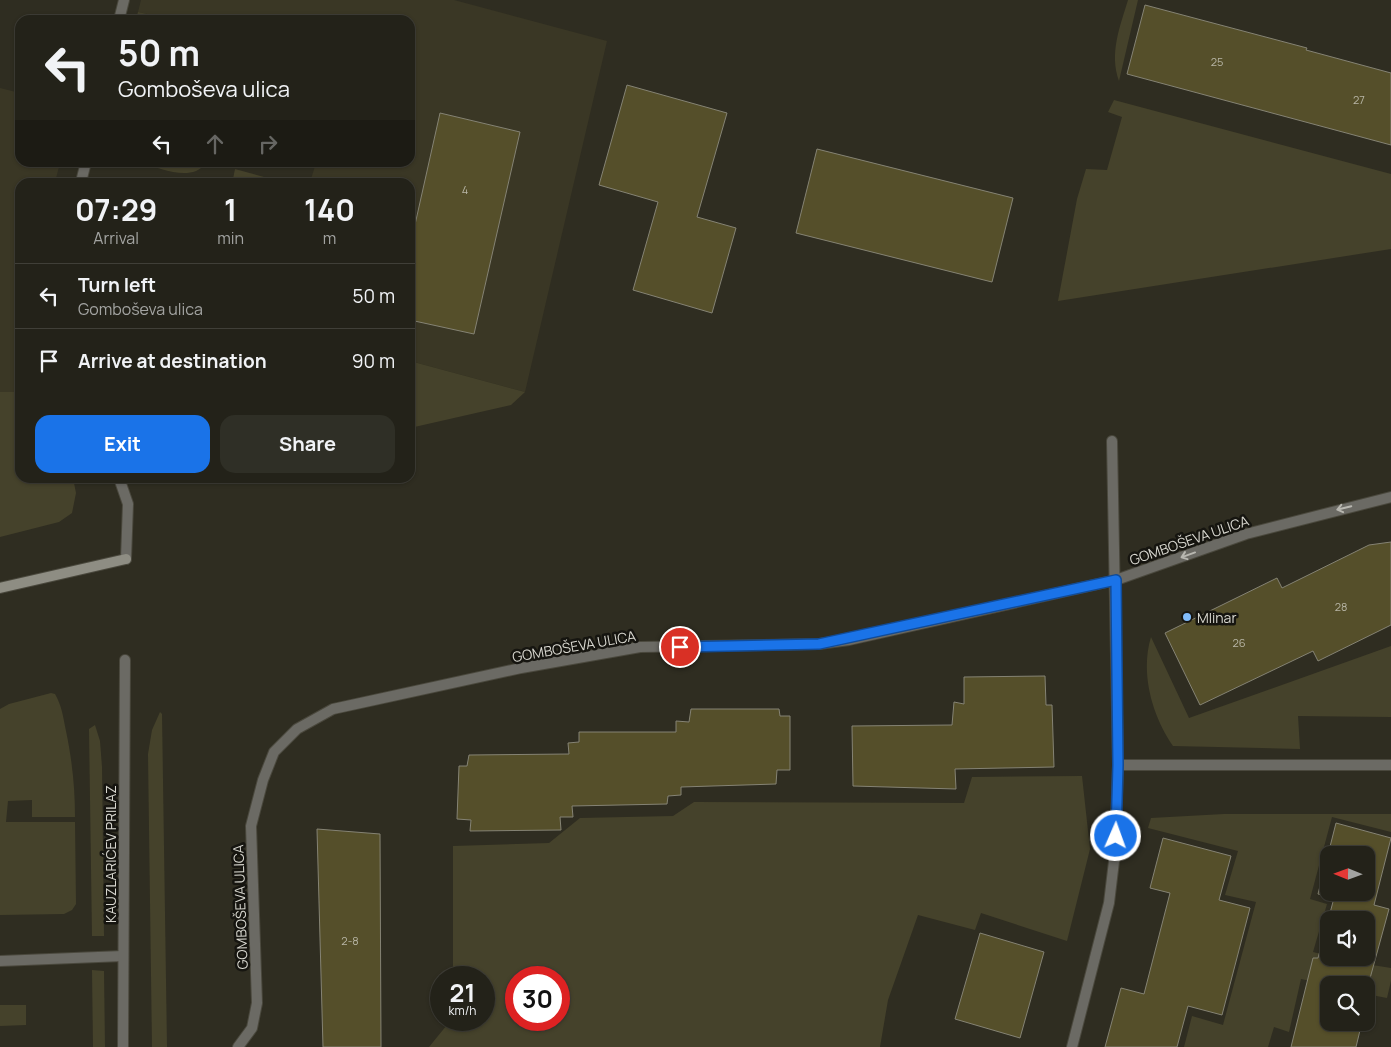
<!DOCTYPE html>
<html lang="en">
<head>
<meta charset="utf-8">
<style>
	body { margin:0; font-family:Manrope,sans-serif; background:#2f2f26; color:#f1f3f6; height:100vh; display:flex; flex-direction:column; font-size:19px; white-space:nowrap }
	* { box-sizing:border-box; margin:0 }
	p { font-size:16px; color:#a3a4a2 }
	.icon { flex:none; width:28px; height:28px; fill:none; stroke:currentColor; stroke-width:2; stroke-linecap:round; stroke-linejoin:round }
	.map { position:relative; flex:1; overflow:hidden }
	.side { position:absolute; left:15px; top:178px; width:400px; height:305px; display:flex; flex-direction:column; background:#232219; border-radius:15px; box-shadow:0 1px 4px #0004,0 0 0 1px #403f38 }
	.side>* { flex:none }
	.banner { position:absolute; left:15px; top:15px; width:400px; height:152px; border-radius:15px; box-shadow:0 1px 4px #0004,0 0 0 1px #403f38; background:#232219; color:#f1f3f6; overflow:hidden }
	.needle { width:32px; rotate:271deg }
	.fabs { position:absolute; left:1320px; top:846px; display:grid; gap:10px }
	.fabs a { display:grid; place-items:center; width:55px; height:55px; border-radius:10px; background:#232219; box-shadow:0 1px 4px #0004,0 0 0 1px #403f38; font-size:25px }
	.speed { position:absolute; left:430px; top:966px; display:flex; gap:10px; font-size:25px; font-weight:700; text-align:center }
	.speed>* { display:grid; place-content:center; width:65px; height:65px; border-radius:50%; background:#232219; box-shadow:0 1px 4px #0004,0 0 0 1px #403f38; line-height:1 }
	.speed small { font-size:12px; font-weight:400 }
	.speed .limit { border:8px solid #d22; background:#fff; color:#111 }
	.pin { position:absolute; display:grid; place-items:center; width:42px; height:42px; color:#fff; margin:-21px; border:2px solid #fff; border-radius:50%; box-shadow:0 1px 5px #0007 }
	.me { position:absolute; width:55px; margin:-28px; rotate:2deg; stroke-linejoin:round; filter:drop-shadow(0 0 4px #0008) }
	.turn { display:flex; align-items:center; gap:18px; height:105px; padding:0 20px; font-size:22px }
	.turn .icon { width:65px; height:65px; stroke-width:2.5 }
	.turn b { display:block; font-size:35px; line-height:42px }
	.lanes { display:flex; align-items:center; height:48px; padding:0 20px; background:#0003; justify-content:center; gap:25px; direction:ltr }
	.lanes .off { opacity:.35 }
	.eta { display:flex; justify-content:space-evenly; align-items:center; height:85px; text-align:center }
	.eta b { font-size:30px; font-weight:700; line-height:35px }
	.action { display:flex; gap:10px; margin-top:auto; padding:10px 20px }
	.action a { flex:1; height:58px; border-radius:15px; background:#1a73e8; color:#fff; font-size:20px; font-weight:700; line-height:58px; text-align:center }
	.action a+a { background:#2f2f26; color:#f1f3f6 }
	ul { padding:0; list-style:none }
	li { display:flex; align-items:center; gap:15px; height:65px; padding:0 20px; border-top:1px solid #403f38 }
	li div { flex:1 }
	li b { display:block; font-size:19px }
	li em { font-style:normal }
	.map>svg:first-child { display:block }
</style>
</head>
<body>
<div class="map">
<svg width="1391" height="1047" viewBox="0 0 1391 1047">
	<rect width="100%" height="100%" fill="#2f2d21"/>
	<g fill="#3a3725">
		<path d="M141 0H454L607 41 525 392 410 361V182H310L316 163 410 162V20H173L138 12Z"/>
		<path d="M0 88 20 93V162L60 163 55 182H20V392H0Z"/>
	</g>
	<g fill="#45422b" fill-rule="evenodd">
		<path d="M1128 0H1138L1119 81C1109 53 1120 27 1128 0Z"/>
		<path d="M138 12 173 20H136Z"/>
		<path d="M1114 100 1391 174V249L1058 301 1077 199 1086 169 1107 170 1122 117 1108 112Z"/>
		<path d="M141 163H206C191 183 161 168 141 163Z"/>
		<path d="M235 169 282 182H246L233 179Z"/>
		<path d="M410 361 525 392 511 405 410 428Z"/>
		<path d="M20 392V478H73L76 493 72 513 59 522 0 537V392Z"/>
		<path d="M1151 637 1189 718 1391 646V717L1298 716 1300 749 1173 746C1152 716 1140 673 1151 637Z"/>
		<path d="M51 693 55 694C62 706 63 717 66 731 72 760 75 787 75 817H32V800L8 801 6 822H75L76 904 72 910 64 914 0 915V709L9 704Z"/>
		<path d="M160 712 162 714 167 1047H152L148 754 152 730Z"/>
		<path d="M95 725 100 741 102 767 104 936H92L89 729Z"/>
		<path d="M1082 776 1090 849 1067 941 981 913 975 930 918 915 888 1000 880 1047H429L451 1020H484V978L453 977V846L549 843 580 818 673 816 694 802 964 803 972 777ZM516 978H559V1020H516Z"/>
		<path d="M1224 814H1391V832L1332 817 1310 899 1327 904 1313 952 1329 956V958L1391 968V981L1387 998 1366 994V985H1329L1301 979 1289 1032 1274 1027 1268 1047H1184L1192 1016 1223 1025 1256 902 1225 895 1238 851 1148 828 1151 818Z"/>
		<path d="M92 970 104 971 105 1047H93Z"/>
		<path d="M0 1005H26V1025L0 1026Z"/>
	</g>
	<g fill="#554f2a" stroke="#858374" fill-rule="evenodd">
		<path d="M1145 5 1307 48 1306 50 1391 73V145L1127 74Z"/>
		<path d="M627 85 727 113 697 217 736 228 712 313 633 290 658 202 599 185Z"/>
		<path d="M440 113 520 132 474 334 410 320V247Z"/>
		<path d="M817 149 1013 198 992 282 796 233Z"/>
		<path d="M1391 542V625L1318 661 1313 651 1200 705 1165 633 1277 578 1282 588 1369 545Z"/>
		<path d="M1045 676 1046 705H1052L1054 767 955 769 956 789 853 786 852 726 952 725 954 702 964 704V677Z"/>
		<path d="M691 709H779L780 716H790V770H777L776 784 681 787V795L668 796 667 804 572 806 573 817H560L561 830 470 831 471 820 457 819 459 766H467L469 755 569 754 568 743 579 742V732H676V721L689 722Z"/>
		<path d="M1336 823 1391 838 1374 905 1389 909 1366 993V985H1329V1022H1362L1356 1047H1291L1313 958H1318L1334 898 1318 894ZM1329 855H1366V892H1329ZM1329 920H1366V958H1329Z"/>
		<path d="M317 829 380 834 381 1047H323Z"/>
		<path d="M1163 838 1231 856 1219 900 1250 908 1222 1015 1188 1006 1177 1047H1105L1121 988 1144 994 1170 893 1150 888Z"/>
		<path d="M980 933 1044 952 1020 1038 955 1019Z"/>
	</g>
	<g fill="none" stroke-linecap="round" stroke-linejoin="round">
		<g stroke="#4a483d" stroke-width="12">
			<g id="minor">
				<path d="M119 20 124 0"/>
				<path d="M81 182 86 162"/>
				<path d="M119 478 128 504 126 559"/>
				<path d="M1118 765H1391"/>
				<path d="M0 961 123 956"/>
				<path d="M123 1047 125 660"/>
				<path d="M238 1047 252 1028 257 1003 251 826 263 780 274 752 297 729 333 709 521 668 640 647 819 644 849 640 1116 580 1246 534 1391 497"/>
				<path d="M1072 1047 1109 903 1115 853 1118 765 1112 441"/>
			</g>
		</g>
		<g stroke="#4a483d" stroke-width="12">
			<path id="secondary" d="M0 588 126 559"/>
		</g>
		<use href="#minor" stroke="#6b6a64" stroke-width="10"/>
		<use href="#secondary" stroke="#8e8d83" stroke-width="10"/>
	</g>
	<defs><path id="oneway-shaft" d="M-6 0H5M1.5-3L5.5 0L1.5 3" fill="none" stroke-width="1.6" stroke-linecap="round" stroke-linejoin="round" transform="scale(1.25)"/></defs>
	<g stroke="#b8b7b0">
		<use href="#oneway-shaft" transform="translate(1344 508) rotate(166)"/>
		<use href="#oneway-shaft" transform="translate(1188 555) rotate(160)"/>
	</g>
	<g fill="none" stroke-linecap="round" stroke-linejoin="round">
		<g stroke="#114b97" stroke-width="12">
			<path id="route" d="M680 647 819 644 1116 580 1118 765 1116 836"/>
		</g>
		<use href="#route" stroke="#1a73e8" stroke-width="9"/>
	</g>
	<circle fill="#81bcfa" stroke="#161510" stroke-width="2" cx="1187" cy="617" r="5"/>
	<g text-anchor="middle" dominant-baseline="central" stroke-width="5" stroke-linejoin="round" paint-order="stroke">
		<g font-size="11" fill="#b8b6a6">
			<text x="1217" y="61">25</text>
			<text x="1359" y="99">27</text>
			<text x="465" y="189">4</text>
			<text x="1341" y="606">28</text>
			<text x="1239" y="642">26</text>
			<text x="350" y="940">2-8</text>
		</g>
		<g font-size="14" fill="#d9d8d0" stroke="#161510">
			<text transform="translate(1189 540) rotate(-19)">GOMBOŠEVA ULICA</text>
			<text transform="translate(574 646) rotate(-10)">GOMBOŠEVA ULICA</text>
			<text transform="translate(110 854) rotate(-90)">KAUZLARIĆEV PRILAZ</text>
			<text transform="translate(240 907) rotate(-92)">GOMBOŠEVA ULICA</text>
		</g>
		<g font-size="14" fill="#d9d8d0" stroke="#161510" text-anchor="start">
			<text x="1197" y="617">Mlinar</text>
		</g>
	</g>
</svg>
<div class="fabs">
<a><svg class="needle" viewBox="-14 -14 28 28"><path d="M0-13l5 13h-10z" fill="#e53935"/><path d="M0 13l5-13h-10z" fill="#a3a4a2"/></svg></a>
<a><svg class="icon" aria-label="sound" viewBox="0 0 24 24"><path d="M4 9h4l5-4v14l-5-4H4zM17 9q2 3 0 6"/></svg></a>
<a><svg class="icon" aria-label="search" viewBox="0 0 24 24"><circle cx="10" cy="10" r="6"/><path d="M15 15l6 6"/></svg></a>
</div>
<div class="speed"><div>21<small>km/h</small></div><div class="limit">30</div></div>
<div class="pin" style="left:680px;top:647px;background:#d93025"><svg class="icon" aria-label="arrive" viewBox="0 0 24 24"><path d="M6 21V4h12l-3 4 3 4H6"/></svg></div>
<svg class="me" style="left:1116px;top:836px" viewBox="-20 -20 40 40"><circle r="17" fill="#1a73e8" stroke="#fff" stroke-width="3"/><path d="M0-11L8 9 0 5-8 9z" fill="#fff"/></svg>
<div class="banner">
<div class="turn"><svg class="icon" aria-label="left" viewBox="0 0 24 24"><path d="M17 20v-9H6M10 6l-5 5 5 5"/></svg><div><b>50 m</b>Gomboševa ulica</div></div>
<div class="lanes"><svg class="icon" aria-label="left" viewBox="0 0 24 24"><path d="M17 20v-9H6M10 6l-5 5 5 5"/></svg><svg class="icon off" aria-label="ahead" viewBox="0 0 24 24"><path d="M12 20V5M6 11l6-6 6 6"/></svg><svg class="icon off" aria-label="right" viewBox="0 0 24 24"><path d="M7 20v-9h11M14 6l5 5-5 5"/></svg></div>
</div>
<section class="side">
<div class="eta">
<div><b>07:29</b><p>Arrival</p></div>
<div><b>1</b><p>min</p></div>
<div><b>140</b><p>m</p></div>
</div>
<ul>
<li><svg class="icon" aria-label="left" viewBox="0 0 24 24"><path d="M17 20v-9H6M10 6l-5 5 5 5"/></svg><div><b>Turn left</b><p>Gomboševa ulica</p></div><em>50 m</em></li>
<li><svg class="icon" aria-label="arrive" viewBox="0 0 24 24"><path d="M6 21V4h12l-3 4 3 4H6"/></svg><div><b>Arrive at destination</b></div><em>90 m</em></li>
</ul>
<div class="action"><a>Exit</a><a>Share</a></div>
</section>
</div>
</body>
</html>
